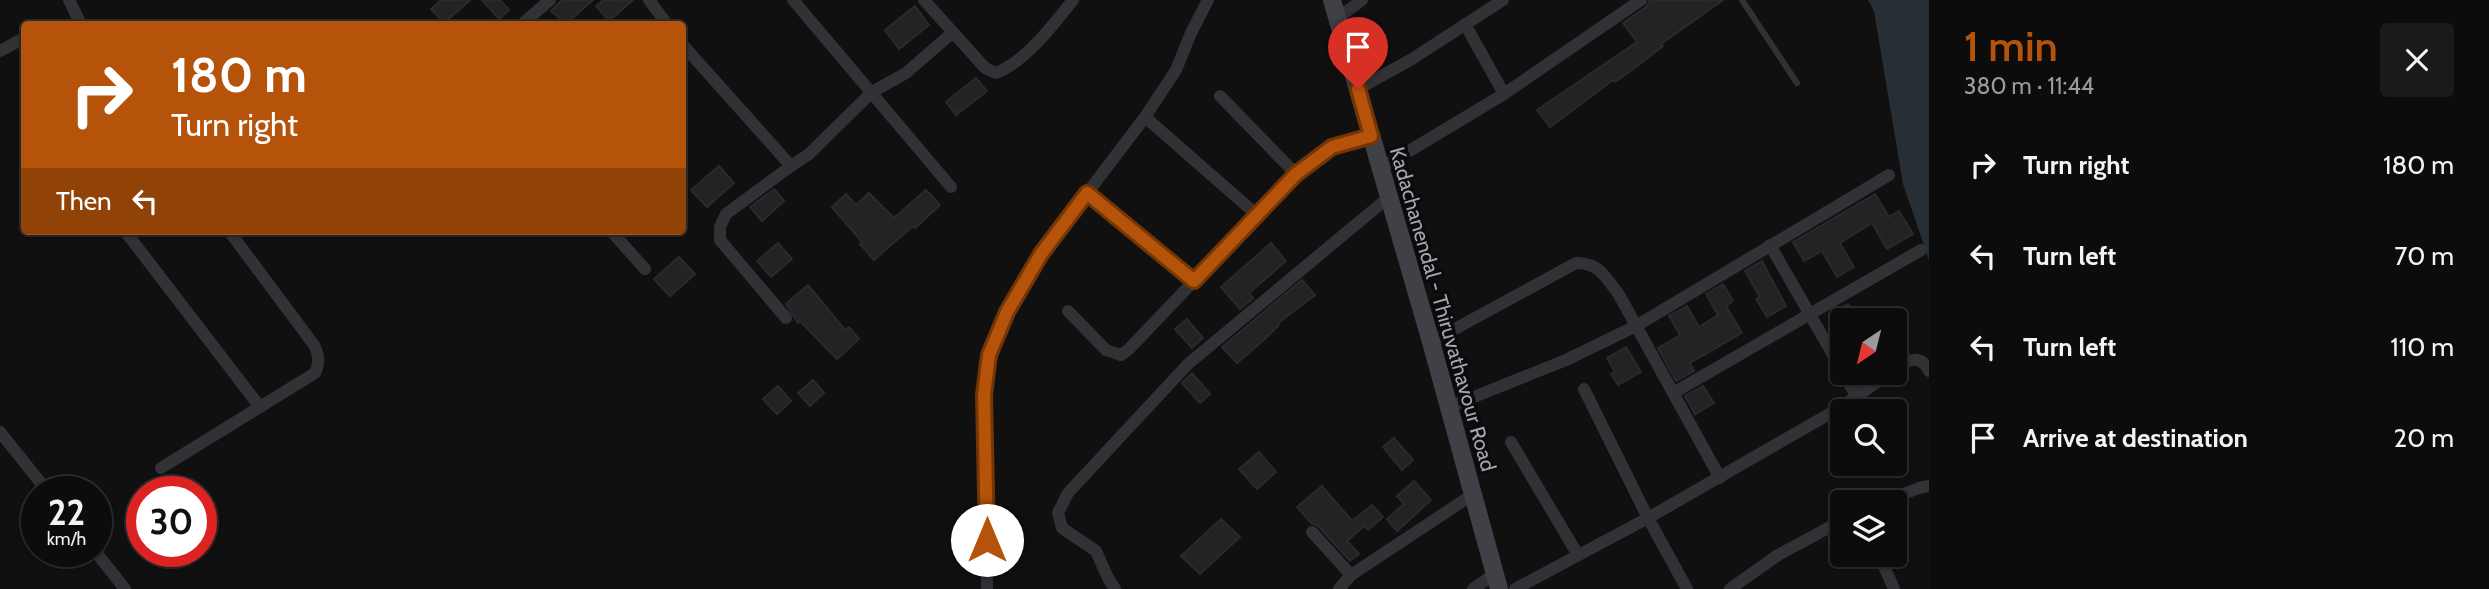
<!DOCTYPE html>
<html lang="en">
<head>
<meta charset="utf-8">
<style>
	body { margin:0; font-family:Cabin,sans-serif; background:#1a1a1b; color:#f1f3f6; height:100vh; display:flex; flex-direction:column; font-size:26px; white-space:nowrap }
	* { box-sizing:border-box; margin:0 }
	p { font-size:23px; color:#9a9b9d }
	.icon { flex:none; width:38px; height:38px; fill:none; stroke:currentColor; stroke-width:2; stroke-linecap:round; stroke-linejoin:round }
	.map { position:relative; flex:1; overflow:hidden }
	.drawer { display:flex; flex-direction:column; background:#0c0c0d; width:560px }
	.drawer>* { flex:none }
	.banner { position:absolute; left:21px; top:21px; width:665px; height:214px; border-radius:7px; box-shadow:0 2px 5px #0004,0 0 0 2px #2c2c2e; background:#b45309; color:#fff; overflow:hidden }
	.needle { width:46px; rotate:215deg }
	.fabs { position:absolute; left:1830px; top:308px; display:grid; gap:14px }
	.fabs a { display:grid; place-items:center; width:77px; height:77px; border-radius:7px; background:#0c0c0d; box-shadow:0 2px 5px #0004,0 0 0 2px #2c2c2e; font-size:35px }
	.speed { position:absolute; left:21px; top:476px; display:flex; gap:14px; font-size:35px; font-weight:700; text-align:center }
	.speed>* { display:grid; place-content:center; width:91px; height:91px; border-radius:50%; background:#0c0c0d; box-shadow:0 2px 5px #0004,0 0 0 2px #2c2c2e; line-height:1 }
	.speed small { font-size:18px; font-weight:400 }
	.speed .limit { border:10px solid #d22; background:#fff; color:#111 }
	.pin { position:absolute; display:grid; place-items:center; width:60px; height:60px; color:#fff; margin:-72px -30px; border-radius:50% 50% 50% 0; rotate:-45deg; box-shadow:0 0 7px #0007 }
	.pin .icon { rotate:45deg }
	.me { position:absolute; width:77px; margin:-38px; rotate:0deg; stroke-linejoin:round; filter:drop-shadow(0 0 5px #0008) }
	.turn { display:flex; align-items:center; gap:24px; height:147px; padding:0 35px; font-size:32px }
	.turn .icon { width:91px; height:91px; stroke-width:2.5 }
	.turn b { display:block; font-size:49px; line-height:60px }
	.then { display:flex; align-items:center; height:66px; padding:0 35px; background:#0003; gap:14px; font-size:26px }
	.round { display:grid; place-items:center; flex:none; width:74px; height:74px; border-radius:7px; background:#1a1a1b }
	.overview { display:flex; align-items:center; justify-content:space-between; height:119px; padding:0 35px }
	h1 { font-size:42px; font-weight:600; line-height:52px; color:#b45309 }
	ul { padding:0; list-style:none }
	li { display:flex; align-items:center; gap:21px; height:91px; padding:0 35px }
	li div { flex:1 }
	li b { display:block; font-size:26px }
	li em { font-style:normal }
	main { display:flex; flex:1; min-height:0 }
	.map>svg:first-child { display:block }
</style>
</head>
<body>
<main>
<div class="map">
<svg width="1929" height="589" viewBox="0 0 1929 589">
	<rect width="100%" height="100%" fill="#101011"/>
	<path fill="#272e34" d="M1868 0H1929V260L1903 184 1874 11Z"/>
	<g fill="#232325" stroke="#2a2a2d" stroke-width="2">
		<path d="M441 0H470L444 23 431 9Z"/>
		<path d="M482 0H500L509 10 499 19Z"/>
		<path d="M562 0H593L566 24 551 11Z"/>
		<path d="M604 0H633L609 21 596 6Z"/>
		<path d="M1650 0H1723L1661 44 1663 46 1636 67 1615 82 1613 80 1550 127 1537 110 1637 42 1623 23 1646 7Z"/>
		<path d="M915 6 929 25 899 49 885 30Z"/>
		<path d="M976 78 987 91 956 115 946 102Z"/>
		<path d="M719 166 734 183 707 207 691 190Z"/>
		<path d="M774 189 784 201 762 221 750 207Z"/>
		<path d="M926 190 940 205 915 228 913 226 874 260 860 244 862 242 832 207 846 194 856 205 869 193 894 218Z"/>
		<path d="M1875 194 1889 217 1899 211 1913 234 1887 249 1872 223 1840 243 1854 267 1837 277 1822 251 1804 261 1793 242Z"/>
		<path d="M778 243 792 259 771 277 757 261Z"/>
		<path d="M1271 243 1286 261 1249 293 1253 298 1240 309 1221 287Z"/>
		<path d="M679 257 695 274 670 296 654 279Z"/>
		<path d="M1762 261 1786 306 1767 317 1756 299 1760 297 1745 271Z"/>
		<path d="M1302 280 1315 295 1278 323 1279 325 1266 338 1237 363 1222 347Z"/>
		<path d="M1723 284 1733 301 1726 306 1742 333 1690 363 1694 371 1676 381 1658 348 1680 335 1669 316 1687 306 1699 327 1718 315 1706 294Z"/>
		<path d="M808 285 845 330 849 327 859 339 837 359 800 321 798 323 786 304Z"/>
		<path d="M1848 304 1856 317 1843 322 1836 311Z"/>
		<path d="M1187 319 1203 338 1192 348 1175 329Z"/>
		<path d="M1626 347 1641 372 1618 385 1611 374 1615 372 1607 358Z"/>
		<path d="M1192 373 1210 394 1200 403 1182 383Z"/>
		<path d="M813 380 824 393 810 406 798 393Z"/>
		<path d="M778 386 791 401 777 414 763 399Z"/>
		<path d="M1703 386 1714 403 1695 414 1685 396Z"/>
		<path d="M1394 438 1413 460 1402 470 1383 447Z"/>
		<path d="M1259 452 1276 472 1257 489 1239 469Z"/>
		<path d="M1414 481 1431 500 1397 531 1387 519 1404 504 1397 496Z"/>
		<path d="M1322 486 1352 521 1372 505 1383 517 1368 530 1364 526 1347 541 1359 554 1350 561 1318 526 1311 523 1297 507Z"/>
		<path d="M1221 519 1240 537 1200 574 1181 556Z"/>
	</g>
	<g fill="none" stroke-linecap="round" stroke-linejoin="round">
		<path stroke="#313236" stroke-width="6" d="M1742 0 1797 83"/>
		<g stroke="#313236" stroke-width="12">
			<path d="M69 0 81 24"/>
			<path d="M649 0 667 24"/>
			<path d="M793 0 951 187"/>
			<path d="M924 0 985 68 996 73C1025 62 1054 24 1073 0"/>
			<path d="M1338 18 1362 0"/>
			<path d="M522 24 550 0"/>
			<path d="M1465 24 1504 94 1641 0"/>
			<path d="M682 44 791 166 809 154 872 92 906 73 952 33"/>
			<path d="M0 51 24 38"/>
			<path d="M1358 89 1412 59 1503 0"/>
			<path d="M1220 96 1296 174"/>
			<path d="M1145 117 1257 215"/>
			<path d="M1381 168 1504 94"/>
			<path d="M1087 193 1194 280"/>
			<path d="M125 231 260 407"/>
			<path d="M611 231 645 269"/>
			<path d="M1770 245 1843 372"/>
			<path d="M1068 311 1106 350 1121 355 1129 349 1296 174 1333 147 1371 137"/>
			<path d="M786 318 720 240V227L726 214 791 166"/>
			<path d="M1431 342 1576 263C1600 263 1604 276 1618 293L1720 478"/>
			<path d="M1895 369C1908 359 1921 354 1929 371"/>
			<path d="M1843 373 1857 397"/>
			<path d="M1584 389 1648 518 1687 589"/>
			<path d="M1673 393 1921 250"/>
			<path d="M1449 407 1566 360 1636 326 1889 175"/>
			<path d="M0 432 48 492"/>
			<path d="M1511 442 1578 555"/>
			<path d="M161 468 315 373C320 362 319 356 314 345L229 231"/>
			<path d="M1883 502 1919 488 1929 486"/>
			<path d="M1312 532 1351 575"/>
			<path d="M95 551 125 589"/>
			<path d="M1879 555 1894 589"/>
			<path d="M987 589 984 395 990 355 1008 312 1041 254 1145 117 1176 70 1191 33 1208 0"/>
			<path d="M1115 589 1108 578 1096 551 1062 528 1058 513 1068 493 1188 364 1389 197"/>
			<path d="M1339 589 1351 575 1472 495"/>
			<path d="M1473 589 1493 575"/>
			<path d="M1515 589 1648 518 1838 409 1890 373"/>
			<path d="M1730 589 1778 555 1843 520"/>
		</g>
		<path stroke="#3f4146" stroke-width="18" d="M1332 0 1431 342 1499 589"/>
	</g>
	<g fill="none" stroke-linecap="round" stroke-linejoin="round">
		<g stroke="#753606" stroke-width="18">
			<path id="route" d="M987 540 984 395 989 355 1007 312 1041 254 1087 193 1194 281 1296 174 1332 147 1371 136 1358 89"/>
		</g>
		<use href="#route" stroke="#b45309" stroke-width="12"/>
	</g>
	<g text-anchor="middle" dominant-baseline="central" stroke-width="7" stroke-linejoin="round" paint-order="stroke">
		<g font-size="21" fill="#a2a7b2" stroke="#0b0b0c">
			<text transform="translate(1443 309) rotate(74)">Kadachanendal - Thiruvathavour Road</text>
		</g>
	</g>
</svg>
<div class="fabs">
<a><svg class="needle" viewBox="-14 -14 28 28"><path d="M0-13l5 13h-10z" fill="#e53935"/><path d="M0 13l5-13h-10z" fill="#9a9b9d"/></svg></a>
<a><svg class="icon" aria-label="search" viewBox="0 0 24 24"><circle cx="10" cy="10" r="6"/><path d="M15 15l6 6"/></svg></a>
<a><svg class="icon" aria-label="layers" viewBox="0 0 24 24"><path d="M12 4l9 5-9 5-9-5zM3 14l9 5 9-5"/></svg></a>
</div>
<div class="speed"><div>22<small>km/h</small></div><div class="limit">30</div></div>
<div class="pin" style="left:1358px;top:89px;background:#d93025"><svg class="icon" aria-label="arrive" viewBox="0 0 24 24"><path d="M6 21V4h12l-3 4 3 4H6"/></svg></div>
<svg class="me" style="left:987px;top:540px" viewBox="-20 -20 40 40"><circle r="19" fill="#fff"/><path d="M0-13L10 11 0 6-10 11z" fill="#b45309"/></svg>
<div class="banner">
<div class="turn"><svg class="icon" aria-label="right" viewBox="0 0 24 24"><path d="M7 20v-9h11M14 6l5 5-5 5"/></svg><div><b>180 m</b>Turn right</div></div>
<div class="then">Then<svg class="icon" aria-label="left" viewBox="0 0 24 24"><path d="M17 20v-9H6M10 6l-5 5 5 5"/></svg></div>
</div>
</div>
<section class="drawer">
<div class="overview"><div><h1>1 min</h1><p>380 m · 11:44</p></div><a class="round"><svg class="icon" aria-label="close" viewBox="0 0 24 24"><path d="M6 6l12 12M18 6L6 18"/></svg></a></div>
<ul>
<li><svg class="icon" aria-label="right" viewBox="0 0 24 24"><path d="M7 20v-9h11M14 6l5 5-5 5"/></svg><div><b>Turn right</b></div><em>180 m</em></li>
<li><svg class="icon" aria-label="left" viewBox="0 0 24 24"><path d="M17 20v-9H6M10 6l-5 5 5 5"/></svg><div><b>Turn left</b></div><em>70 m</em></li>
<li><svg class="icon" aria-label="left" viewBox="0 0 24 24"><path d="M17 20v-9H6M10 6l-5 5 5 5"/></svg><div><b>Turn left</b></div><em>110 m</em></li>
<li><svg class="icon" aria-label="arrive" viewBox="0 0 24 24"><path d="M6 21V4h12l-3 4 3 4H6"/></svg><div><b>Arrive at destination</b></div><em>20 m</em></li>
</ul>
</section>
</main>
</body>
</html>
